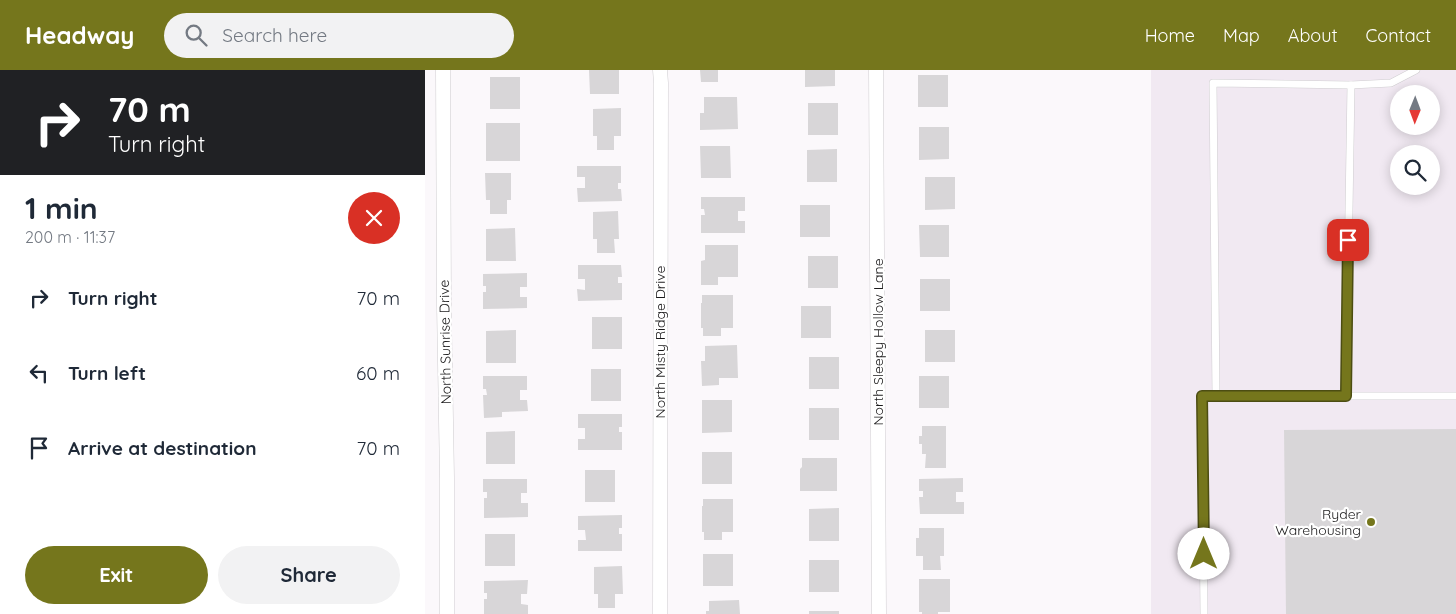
<!DOCTYPE html>
<html lang="en">
<head>
<meta charset="utf-8">
<style>
	body { margin:0; font-family:Quicksand,sans-serif; background:#f2f2f3; color:#1f2937; height:100vh; display:flex; flex-direction:column; font-size:19px; white-space:nowrap }
	* { box-sizing:border-box; margin:0 }
	p { font-size:16px; color:#747a83 }
	.icon { flex:none; width:28px; height:28px; fill:none; stroke:currentColor; stroke-width:2; stroke-linecap:round; stroke-linejoin:round }
	.map { position:relative; flex:1; overflow:hidden }
	.panel { display:flex; flex-direction:column; background:#fff; width:425px }
	.panel>* { flex:none }
	.hud { background:#202124; color:#fff; overflow:hidden }
	.needle { width:32px; rotate:181deg }
	.fabs { position:absolute; left:965px; top:15px; display:grid; gap:10px }
	.fabs a { display:grid; place-items:center; width:50px; height:50px; border-radius:50%; background:#fff; box-shadow:0 2px 12px #0003; font-size:25px }
	.pin { position:absolute; display:grid; place-items:center; width:42px; height:42px; color:#fff; margin:-21px; border-radius:10px; box-shadow:0 2px 8px #0006 }
	.me { position:absolute; width:55px; margin:-28px; rotate:0deg; stroke-linejoin:round; filter:drop-shadow(0 0 4px #0008) }
	.turn { display:flex; align-items:center; gap:18px; height:105px; padding:0 25px; font-size:22px }
	.turn .icon { width:65px; height:65px; stroke-width:2.5 }
	.turn b { display:block; font-size:35px; line-height:42px }
	.round { display:grid; place-items:center; flex:none; width:52px; height:52px; border-radius:26px; background:#f2f2f3 }
	.summary { display:flex; align-items:center; justify-content:space-between; height:85px; padding:0 25px }
	h1 { font-size:30px; font-weight:700; line-height:38px }
	.primary-button { display:flex; gap:10px; margin-top:auto; padding:10px 25px }
	.primary-button a { flex:1; height:58px; border-radius:30px; background:#75761c; color:#fff; font-size:20px; font-weight:700; line-height:58px; text-align:center }
	.primary-button a+a { background:#f2f2f3; color:#1f2937 }
	ul { padding:0; list-style:none }
	li { display:flex; align-items:center; gap:15px; height:75px; padding:0 25px }
	li div { flex:1 }
	li b { display:block; font-size:19px }
	li em { font-style:normal }
	header { display:flex; align-items:center; gap:30px; box-sizing:border-box; height:70px; padding:0 25px; background:#75761c; color:#fff }
	header strong { font-size:24px }
	nav { display:flex; gap:28px; margin-inline-start:auto; font-size:18px }
	.search { width:350px; height:45px; background:#f2f2f3; display:flex; align-items:center; gap:12px; box-sizing:border-box; padding:0 18px; border-radius:28px; color:#747a83; font-size:19px }
	main { display:flex; flex:1; min-height:0 }
	.map>svg:first-child { display:block }
</style>
</head>
<body>
<header>
<strong>Headway</strong>
<div class="search"><svg class="icon" aria-label="search" viewBox="0 0 24 24"><circle cx="10" cy="10" r="6"/><path d="M15 15l6 6"/></svg>Search here</div>
<nav><a>Home</a><a>Map</a><a>About</a><a>Contact</a></nav>
</header>
<main>
<section class="panel">
<div class="hud">
<div class="turn"><svg class="icon" aria-label="right" viewBox="0 0 24 24"><path d="M7 20v-9h11M14 6l5 5-5 5"/></svg><div><b>70 m</b>Turn right</div></div>
</div>
<div class="summary"><div><h1>1 min</h1><p>200 m · 11:37</p></div><a class="round" style="background:#d93025;color:#fff"><svg class="icon" aria-label="close" viewBox="0 0 24 24"><path d="M6 6l12 12M18 6L6 18"/></svg></a></div>
<ul>
<li><svg class="icon" aria-label="right" viewBox="0 0 24 24"><path d="M7 20v-9h11M14 6l5 5-5 5"/></svg><div><b>Turn right</b></div><em>70 m</em></li>
<li><svg class="icon" aria-label="left" viewBox="0 0 24 24"><path d="M17 20v-9H6M10 6l-5 5 5 5"/></svg><div><b>Turn left</b></div><em>60 m</em></li>
<li><svg class="icon" aria-label="arrive" viewBox="0 0 24 24"><path d="M6 21V4h12l-3 4 3 4H6"/></svg><div><b>Arrive at destination</b></div><em>70 m</em></li>
</ul>
<div class="primary-button"><a>Exit</a><a>Share</a></div>
</section>
<div class="map">
<svg width="1031" height="544" viewBox="0 0 1031 544">
	<rect width="100%" height="100%" fill="#fbf8fb"/>
	<path fill="#f1e9f2" fill-rule="evenodd" d="M726 0H1031V544H726ZM974 24H1006V56H974ZM974 84H1006V116H974Z"/>
	<g fill="#d8d6d8">
		<path d="M164 0H194V24H165Z"/>
		<path d="M275 0H293V12H276Z"/>
		<path d="M380 0H410V16L380 17Z"/>
		<rect x="493" y="5" width="30" height="32"/>
		<rect x="65" y="7" width="30" height="32"/>
		<path d="M279 27H312L313 59 275 60V43H279Z"/>
		<rect x="383" y="33" width="30" height="32"/>
		<path d="M196 38V66H189V80H172V66H168V39Z"/>
		<rect x="61" y="53" width="34" height="38"/>
		<path d="M494 57H524V89L494 90Z"/>
		<path d="M275 76H305L306 108H276Z"/>
		<path d="M412 79V112H382V80Z"/>
		<path d="M152 96H196V113H193V119H196L197 131 153 132 152 118H160V107H152Z"/>
		<path d="M60 103H86V130H82V144H65V130H61Z"/>
		<path d="M500 107H530V139L500 140Z"/>
		<path d="M276 127H320V141H313V151H320V163H276V145H280L279 139H276Z"/>
		<rect x="375" y="135" width="30" height="32"/>
		<path d="M193 141 194 169H189L190 183H172V169H168V142Z"/>
		<path d="M494 155H524V187H495Z"/>
		<path d="M90 158 91 191H61V159Z"/>
		<path d="M280 175H313V207H293V215H276V191L280 190Z"/>
		<rect x="383" y="186" width="30" height="32"/>
		<path d="M153 195H196L197 207H193V213H197V230L153 231 152 219 160 220V209H153Z"/>
		<path d="M102 203V217H95V227H102V238L58 239V222H61V216H58V204Z"/>
		<rect x="495" y="209" width="30" height="32"/>
		<path d="M277 225H308V258H296V266H278V258H276V233H277Z"/>
		<rect x="376" y="236" width="30" height="32"/>
		<rect x="167" y="247" width="30" height="32"/>
		<path d="M91 260V293H61V261Z"/>
		<rect x="500" y="260" width="30" height="32"/>
		<path d="M312 275 313 308H294V315L277 316 276 291H280V276Z"/>
		<rect x="384" y="287" width="30" height="32"/>
		<rect x="166" y="299" width="30" height="32"/>
		<path d="M58 306H102V320H95V330H102L103 341 77 342V347L59 348 58 325H62L61 319H58Z"/>
		<rect x="494" y="306" width="30" height="32"/>
		<path d="M277 330H307V362L277 363Z"/>
		<rect x="384" y="338" width="30" height="32"/>
		<path d="M153 344H197V357H194V362H197V380H153V369H160V358H153Z"/>
		<path d="M497 356H521V398H500L501 384H497V374H494V366H497Z"/>
		<path d="M1031 359V544H861L859 360Z"/>
		<path d="M90 361V394H61V362Z"/>
		<rect x="277" y="382" width="30" height="32"/>
		<path d="M377 388H412V421H375V399L377 397Z"/>
		<rect x="160" y="400" width="30" height="32"/>
		<path d="M538 408V422H531V432H539V444H495L494 427H498V421H494V409Z"/>
		<path d="M58 409H102V423H96V433H103V447L59 448V428H62V422H58Z"/>
		<path d="M278 429H308V462H297V470H279V462H277V436H278Z"/>
		<path d="M414 438V471H384V439Z"/>
		<path d="M197 445V458H194V464H197V481H153V470H161L160 460H153V446Z"/>
		<path d="M494 458H519V486H515L516 500H498V486H491V468H494Z"/>
		<rect x="60" y="464" width="30" height="32"/>
		<rect x="278" y="484" width="30" height="32"/>
		<rect x="384" y="490" width="30" height="32"/>
		<path d="M197 496 198 524H190V538H173V524H169V497Z"/>
		<path d="M494 509H525V542H513V544H497V542H494Z"/>
		<path d="M103 510 102 524H96V534L103 535V544H59V529H62V523H59V511Z"/>
		<path d="M314 530 315 544H281V541H284V531Z"/>
		<rect x="384" y="541" width="30" height="3"/>
	</g>
	<g fill="none" stroke-linecap="round" stroke-linejoin="round">
		<g stroke="#cfcdd0" stroke-width="8">
			<g id="lane">
				<path d="M926 15 966 13 991 0"/>
				<path d="M791 326 788 13 926 15 921 326"/>
				<path d="M779 544 777 326H1031"/>
			</g>
		</g>
		<g stroke="#cfcdd0" stroke-width="15">
			<g id="street">
				<path d="M18 0 19 235 22 408V544"/>
				<path d="M235 0 236 13 235 544"/>
				<path d="M451 0 454 544"/>
			</g>
		</g>
		<use href="#lane" stroke="#fff" stroke-width="7"/>
		<use href="#street" stroke="#fff" stroke-width="14"/>
	</g>
	<g fill="none" stroke-linecap="round" stroke-linejoin="round">
		<g stroke="#4c4d12" stroke-width="12">
			<path id="route" d="M779 484 777 326H921L923 170"/>
		</g>
		<use href="#route" stroke="#75761c" stroke-width="9"/>
	</g>
	<circle fill="#75761c" stroke="#fff" stroke-width="2" cx="946" cy="452" r="5"/>
	<g text-anchor="middle" dominant-baseline="central" stroke-width="4.5" stroke-linejoin="round" paint-order="stroke">
		<g font-size="14" fill="#1a191a" stroke="#fff">
			<text transform="translate(20 272) rotate(-91)">North Sunrise Drive</text>
			<text transform="translate(235 272) rotate(-90)">North Misty Ridge Drive</text>
			<text transform="translate(453 272) rotate(-90)">North Sleepy Hollow Lane</text>
		</g>
		<g font-size="14" fill="#1a191a" stroke="#fff" text-anchor="end">
			<text x="936" y="444">Ryder<tspan x="936" dy="16">Warehousing</tspan></text>
		</g>
	</g>
</svg>
<div class="fabs">
<a><svg class="needle" viewBox="-14 -14 28 28"><path d="M0-13l5 13h-10z" fill="#e53935"/><path d="M0 13l5-13h-10z" fill="#747a83"/></svg></a>
<a><svg class="icon" aria-label="search" viewBox="0 0 24 24"><circle cx="10" cy="10" r="6"/><path d="M15 15l6 6"/></svg></a>
</div>
<div class="pin" style="left:923px;top:170px;background:#d93025"><svg class="icon" aria-label="arrive" viewBox="0 0 24 24"><path d="M6 21V4h12l-3 4 3 4H6"/></svg></div>
<svg class="me" style="left:779px;top:484px" viewBox="-20 -20 40 40"><circle r="19" fill="#fff"/><path d="M0-13L10 11 0 6-10 11z" fill="#75761c"/></svg>
</div>
</main>
</body>
</html>
